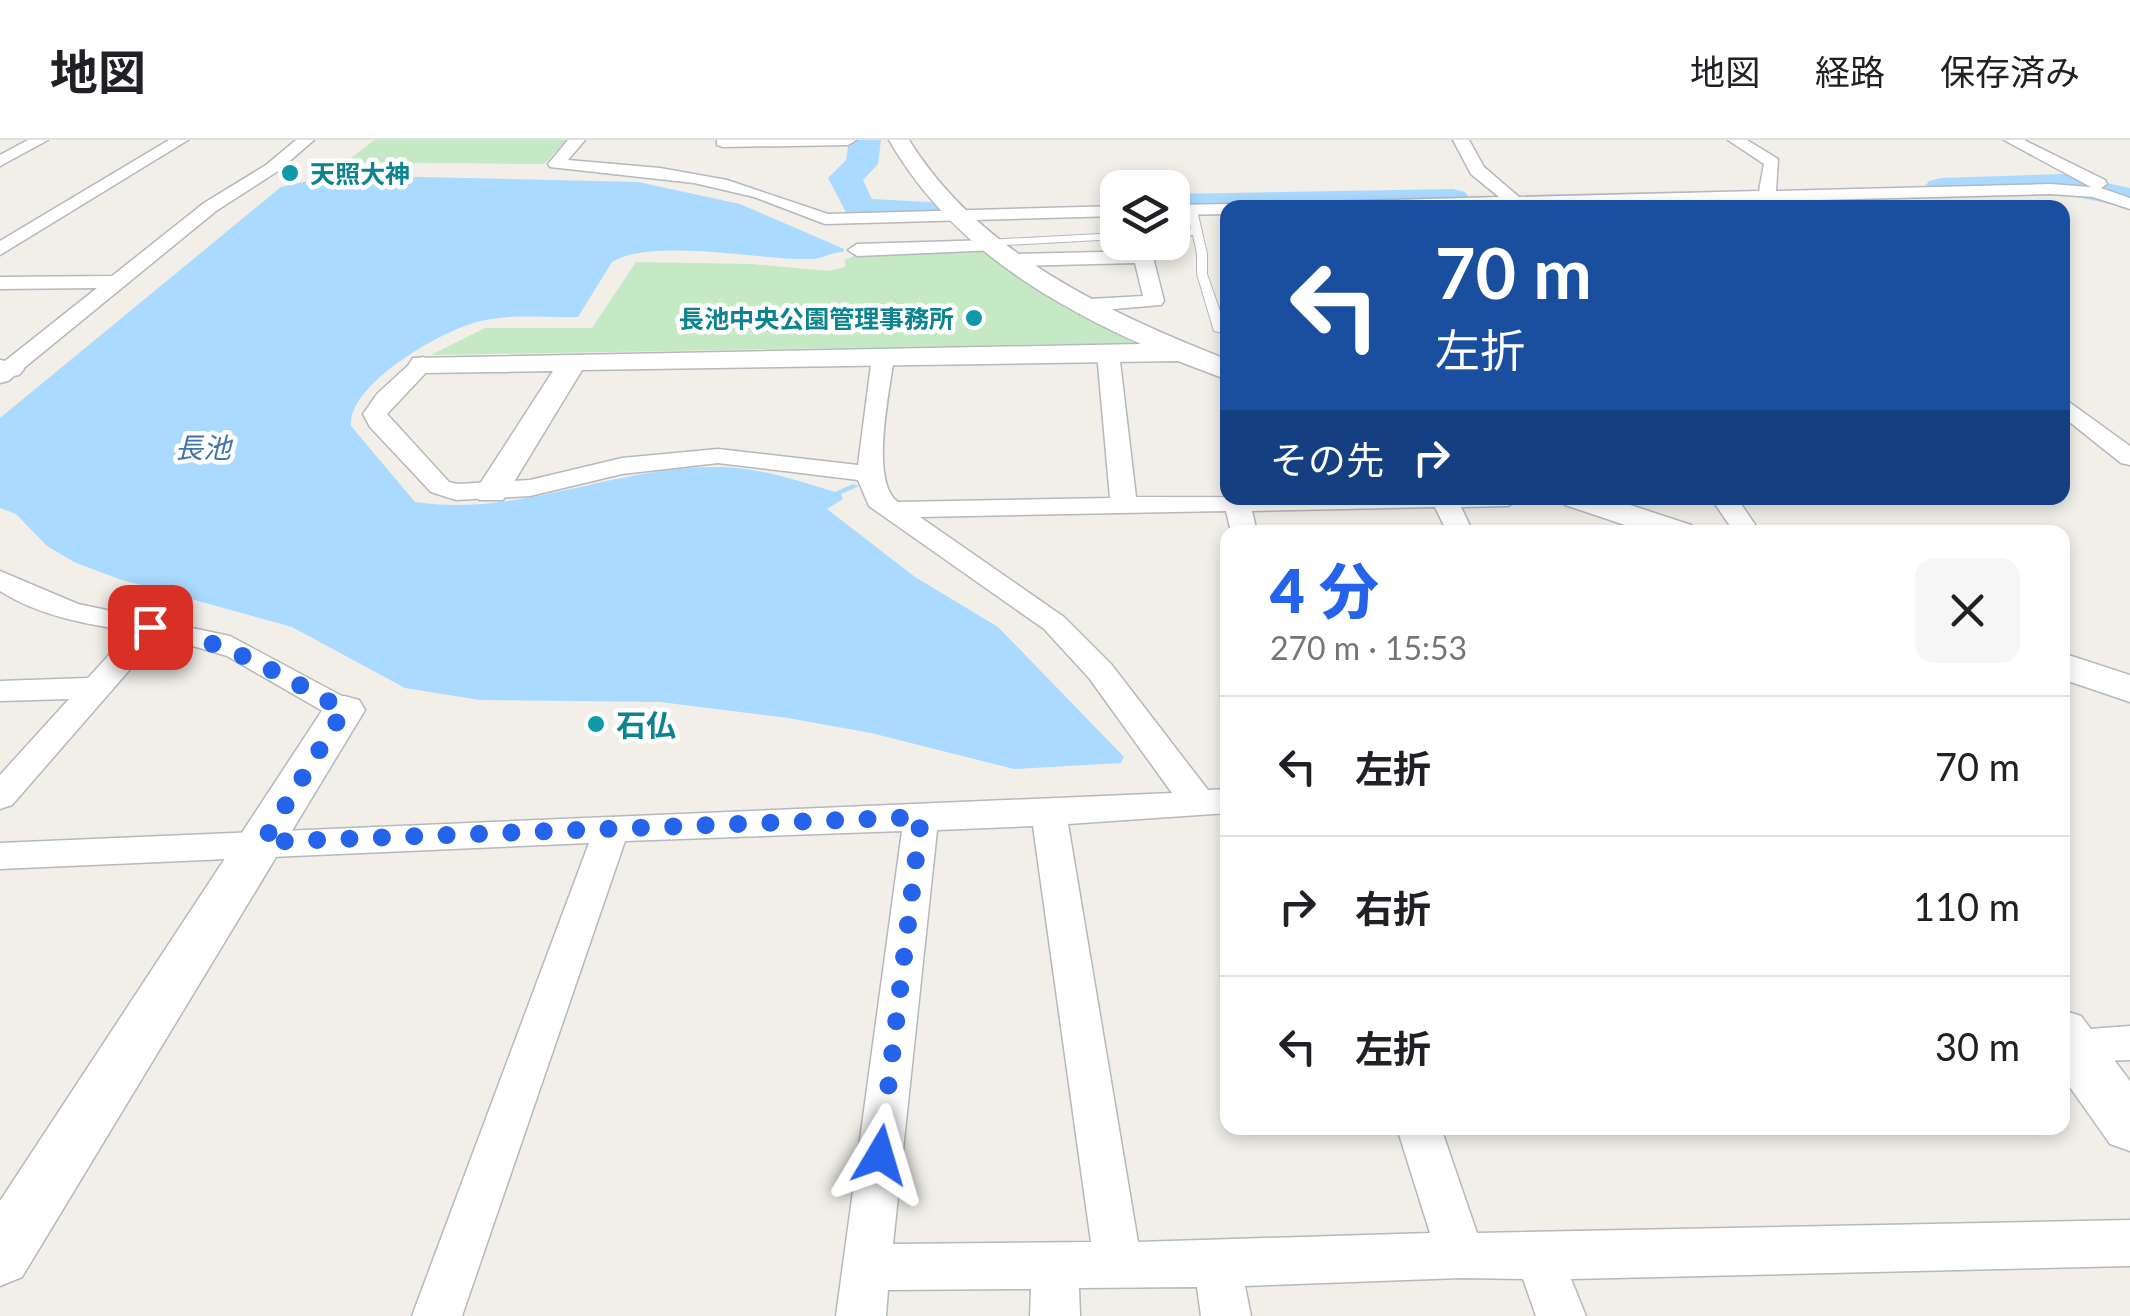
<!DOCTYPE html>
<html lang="ja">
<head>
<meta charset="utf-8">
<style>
	body { margin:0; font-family:Lato,"Noto Sans JP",sans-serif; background:#f6f6f6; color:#202124; height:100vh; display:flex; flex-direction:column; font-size:38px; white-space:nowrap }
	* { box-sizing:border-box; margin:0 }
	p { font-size:32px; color:#757577 }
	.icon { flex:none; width:55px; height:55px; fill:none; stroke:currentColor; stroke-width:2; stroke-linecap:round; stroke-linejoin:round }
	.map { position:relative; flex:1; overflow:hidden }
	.drawer { position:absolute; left:1220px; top:385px; width:850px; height:610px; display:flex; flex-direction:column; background:#fff; border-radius:20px; box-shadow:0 5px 15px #0003 }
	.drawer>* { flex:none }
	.guide { position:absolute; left:1220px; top:60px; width:850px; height:305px; border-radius:20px; box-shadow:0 5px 15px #0003; background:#1a4fa0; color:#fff; overflow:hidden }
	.tools { position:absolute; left:1100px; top:30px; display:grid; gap:20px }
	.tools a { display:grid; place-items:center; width:90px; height:90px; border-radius:20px; background:#fff; box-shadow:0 5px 15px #0003; font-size:50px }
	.pin { position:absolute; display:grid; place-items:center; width:85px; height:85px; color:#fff; margin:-42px; border-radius:20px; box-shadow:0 5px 15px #0006 }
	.me { position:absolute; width:110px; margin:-55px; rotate:7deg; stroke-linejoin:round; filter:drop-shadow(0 0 8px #0008) }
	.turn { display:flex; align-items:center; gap:35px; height:210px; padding:0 50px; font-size:45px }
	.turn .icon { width:130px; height:130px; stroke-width:2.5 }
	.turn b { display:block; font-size:70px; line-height:85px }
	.then { display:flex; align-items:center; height:95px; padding:0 50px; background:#0003; gap:20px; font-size:38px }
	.round { display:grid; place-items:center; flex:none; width:105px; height:105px; border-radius:20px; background:#f6f6f6 }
	.overview { display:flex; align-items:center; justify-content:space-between; height:170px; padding:0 50px }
	h1 { font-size:60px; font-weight:800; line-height:75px; color:#2563eb }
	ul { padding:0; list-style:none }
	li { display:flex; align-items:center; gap:30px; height:140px; padding:0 50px; border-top:2px solid #e0e0e0 }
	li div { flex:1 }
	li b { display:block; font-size:38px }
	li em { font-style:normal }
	header { display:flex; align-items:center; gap:60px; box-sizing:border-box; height:140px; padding:0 50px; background:#fff; border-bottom:2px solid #e0e0e0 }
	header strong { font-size:48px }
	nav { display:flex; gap:55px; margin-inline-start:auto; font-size:35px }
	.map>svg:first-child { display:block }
</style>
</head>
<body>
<header>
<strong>地図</strong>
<nav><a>地図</a><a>経路</a><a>保存済み</a></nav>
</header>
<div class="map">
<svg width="2130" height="1176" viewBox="0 0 2130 1176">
	<rect width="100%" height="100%" fill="#f1efe8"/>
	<g fill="#c5e8c5">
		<path d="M374 0H567L544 24 346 22Z"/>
		<path d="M978 109 1053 158 1135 200 1134 203 431 215 485 188H592L636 122 751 124 828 131 845 127V120L863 112Z"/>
	</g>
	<path fill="#aadaff" d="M335 35 638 42 740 64 844 109 843 112C832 112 824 118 813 119 764 121 653 97 612 122L578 177C546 178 509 173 477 182 441 191 348 244 351 286L415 362C520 378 618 324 722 327 760 328 799 341 835 352L853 344 859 346 841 354 843 359 827 369 915 437 998 487 1124 617 1121 623 1014 629 871 593 788 578 660 562 480 560 405 548 292 487 119 439 74 422 47 406 16 374 0 368V278L281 47Z"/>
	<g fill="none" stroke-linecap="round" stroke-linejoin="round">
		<g fill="#aadaff" fill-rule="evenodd">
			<path d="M849 0H881L878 24 863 40 872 59 946 63 951 71 946 79 933 82 848 76 828 38 846 20Z"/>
			<path d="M2063 34 2130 48V68L2063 54 1941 58 1929 55 1924 48 1929 41 1941 38Z"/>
			<path d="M1453 49 1465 52 1470 59 1465 66 1228 68V74L1172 76V54Z"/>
		</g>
		<g stroke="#b5b8bc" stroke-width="2">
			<g id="service">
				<path d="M1192 67 1197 70 1207 114V134L1228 194 1214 191 1197 134V114L1193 95 1172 96V90L1191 89 1187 70Z"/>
				<path d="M1118 93V99L987 106 982 103 987 100Z"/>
			</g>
		</g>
		<g stroke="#b5b8bc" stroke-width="3">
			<g id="minor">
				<path d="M28 0H48L0 26V15Z"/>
				<path d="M169 0H188L0 115V101Z"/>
				<path d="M296 0H314L278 31 216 71 8 241 0 243V225L97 148 0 149V137L112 136 204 63 266 25Z"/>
				<path d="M568 0H585L568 20 660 28 727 40 828 74 1118 66V76L825 84 754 57 694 43 550 27 548 24Z"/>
				<path d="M717 0H856L848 5 723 7 717 5Z"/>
				<path d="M1453 0H1469L1484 27 1519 57 1759 51 1764 24 1728 0H1747L1778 19 1776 51 2050 44 2091 47 2004 0H2024L2105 40 2107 44 2101 48 2130 58V69L2093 57 2050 54 1778 61 1780 68H1762L1760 61 1529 68H1279L1287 63 1499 57 1471 34Z"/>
				<path d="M1172 65 1228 64 1236 68H1228V74L1172 75Z"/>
				<path d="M991 100 1000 106 998 110 857 116 848 110 857 104Z"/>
				<path d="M1143 111 1153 117 1164 161 1161 165 1090 171 1080 165 1090 159 1143 156 1135 123 1012 126 1002 120 1012 114Z"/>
				<path d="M1108 206 1119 213 1136 357 1521 358 1508 366 1461 367 1473 392H1447L1435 367 1252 371 1257 392H1231L1226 371 920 377 1064 477 1111 524 1208 650 1228 649V673L1068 684 1138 1102 1430 1093 1397 988H1441L1477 1093 2130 1080V1126L1571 1139 1586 1176H1536L1523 1139 1461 1138 1245 1146 1251 1176H1201L1197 1147 1079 1148 1080 1176H1030L1031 1149 888 1150 886 1176H836L902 691 625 701 462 1176H412L589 703 0 729V703L1172 653 1089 538 1044 489 869 366 858 340 718 323 622 334 530 356 456 360 431 352 370 287 363 274 377 254 415 219 423 217 434 224 387 274 449 342 458 344 530 340 622 318 718 309 858 325 872 217 883 210 894 217C890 250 869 342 898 362L1110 358 1097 213ZM1033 686 1091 1102 893 1104 937 690Z"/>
				<path d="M2062 257 2130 306V325L2121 323 2062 276Z"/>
				<path d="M1711 358H1737L1760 392H1734Z"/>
				<path d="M0 431 78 464 230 496 355 563 360 570 355 577 344 580 333 577 227 516 159 496 12 665 0 669V635L69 559 0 561V541L88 538 131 491C86 484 39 476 0 451Z"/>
				<path d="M2130 886V920L2072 922 2062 919V891Z"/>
			</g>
		</g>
		<g stroke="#b5b8bc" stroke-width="3">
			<g id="tertiary">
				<path d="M889 0H909C980 114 1107 172 1228 220V240L1178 221 582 230 503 360H479L474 353 553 231 423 233 413 230 409 224 413 218 1141 204C1037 157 947 100 889 0Z"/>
				<path d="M0 220 19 223 24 229 19 235 0 238Z"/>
				<path d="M1560 358H1609L1691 385 1697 392H1646L1565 365Z"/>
				<path d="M2062 513 2130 535V562L2062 539Z"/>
				<path d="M344 556 359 560 365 570 22 1137 0 1146V1061L329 560Z"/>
				<path d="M2062 870 2081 876 2130 941V1011L2110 1004 2062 936Z"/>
			</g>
		</g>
		<use href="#service" fill="#fff" fill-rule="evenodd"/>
		<use href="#minor" fill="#fff" fill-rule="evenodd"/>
		<use href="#tertiary" fill="#fff" fill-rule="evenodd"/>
	</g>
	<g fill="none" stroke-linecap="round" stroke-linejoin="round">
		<path stroke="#2563eb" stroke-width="18" stroke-dasharray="0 32.4" d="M150 487C227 501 278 533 344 570L263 702 921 677 880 1015"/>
	</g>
	<g fill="#0f9aa8" stroke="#fff" stroke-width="4">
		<circle cx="290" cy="33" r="10"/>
		<circle cx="974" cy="178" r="10"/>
		<circle cx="596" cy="584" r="10"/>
	</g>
	<g text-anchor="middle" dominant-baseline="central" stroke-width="9" stroke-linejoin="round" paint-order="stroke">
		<g font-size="25" font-weight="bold" fill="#0d838f" stroke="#fff" text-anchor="start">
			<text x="310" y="33">天照大神</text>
			<text x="954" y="178" text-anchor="end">長池中央公園管理事務所</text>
		</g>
		<g font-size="28" font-style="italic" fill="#4174aa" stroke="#fff">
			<text x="203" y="307">長池</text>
		</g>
		<g font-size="30" font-weight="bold" fill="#0d838f" stroke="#fff" text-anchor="start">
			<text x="616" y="584">石仏</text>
		</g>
	</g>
</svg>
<div class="tools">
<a><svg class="icon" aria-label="layers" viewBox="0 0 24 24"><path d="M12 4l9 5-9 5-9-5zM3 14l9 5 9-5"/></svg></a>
</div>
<div class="pin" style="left:150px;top:487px;background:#d93025"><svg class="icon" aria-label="arrive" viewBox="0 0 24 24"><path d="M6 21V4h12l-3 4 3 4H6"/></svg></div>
<svg class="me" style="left:880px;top:1015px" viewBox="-20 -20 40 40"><path d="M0-17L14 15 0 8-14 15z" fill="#2563eb" stroke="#fff" stroke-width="4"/></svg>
<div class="guide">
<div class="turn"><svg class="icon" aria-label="left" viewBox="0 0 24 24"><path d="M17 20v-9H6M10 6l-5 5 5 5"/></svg><div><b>70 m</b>左折</div></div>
<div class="then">その先<svg class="icon" aria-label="right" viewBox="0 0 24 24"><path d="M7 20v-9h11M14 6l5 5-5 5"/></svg></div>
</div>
<section class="drawer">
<div class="overview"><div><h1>4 分</h1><p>270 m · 15:53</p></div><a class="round"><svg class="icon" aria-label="close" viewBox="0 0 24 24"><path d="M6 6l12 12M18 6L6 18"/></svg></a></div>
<ul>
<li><svg class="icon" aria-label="left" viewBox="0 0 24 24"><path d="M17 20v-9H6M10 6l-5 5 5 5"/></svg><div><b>左折</b></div><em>70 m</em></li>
<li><svg class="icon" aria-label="right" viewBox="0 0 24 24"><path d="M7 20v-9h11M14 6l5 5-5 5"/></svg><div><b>右折</b></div><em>110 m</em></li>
<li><svg class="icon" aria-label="left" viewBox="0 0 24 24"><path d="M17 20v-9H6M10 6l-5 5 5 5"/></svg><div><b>左折</b></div><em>30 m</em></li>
</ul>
</section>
</div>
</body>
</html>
